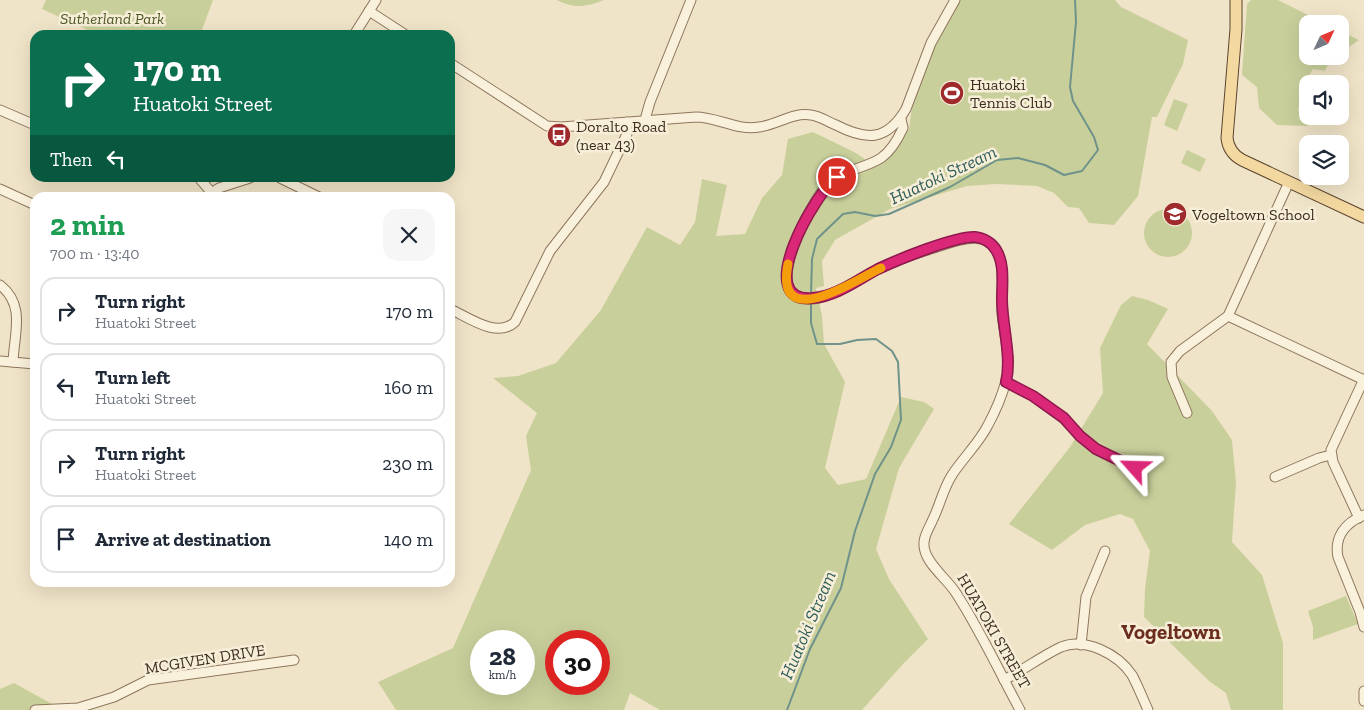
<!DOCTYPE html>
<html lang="en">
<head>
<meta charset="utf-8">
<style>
	body { margin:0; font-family:"Zilla Slab",serif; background:#f6f6f7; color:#1f2937; height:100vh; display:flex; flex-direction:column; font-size:19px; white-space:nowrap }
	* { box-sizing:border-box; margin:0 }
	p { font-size:16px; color:#747a83 }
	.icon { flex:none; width:28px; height:28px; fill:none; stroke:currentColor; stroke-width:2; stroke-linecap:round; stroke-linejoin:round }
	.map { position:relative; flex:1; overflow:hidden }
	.drawer { position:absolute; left:30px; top:192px; width:425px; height:395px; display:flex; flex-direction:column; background:#fff; border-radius:15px; box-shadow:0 5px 20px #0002 }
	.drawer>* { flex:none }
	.guide { position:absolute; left:30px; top:30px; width:425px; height:152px; border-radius:15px; box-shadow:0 5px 20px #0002; background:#0b6e4f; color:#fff; overflow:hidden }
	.needle { width:32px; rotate:46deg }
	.fabs { position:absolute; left:1299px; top:15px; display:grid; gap:10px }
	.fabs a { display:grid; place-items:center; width:50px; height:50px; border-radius:10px; background:#fff; box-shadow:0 5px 20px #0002; font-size:25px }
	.speed { position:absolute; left:470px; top:630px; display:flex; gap:10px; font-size:25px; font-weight:700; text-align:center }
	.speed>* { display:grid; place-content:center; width:65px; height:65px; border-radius:50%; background:#fff; box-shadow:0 5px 20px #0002; line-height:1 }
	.speed small { font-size:12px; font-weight:400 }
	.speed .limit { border:8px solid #d22; background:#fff; color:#111 }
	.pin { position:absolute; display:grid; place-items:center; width:42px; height:42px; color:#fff; margin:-21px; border:2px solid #fff; border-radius:50%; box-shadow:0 1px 5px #0007 }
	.me { position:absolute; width:55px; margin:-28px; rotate:295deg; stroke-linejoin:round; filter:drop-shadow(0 0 4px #0008) }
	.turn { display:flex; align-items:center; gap:18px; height:105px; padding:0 20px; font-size:22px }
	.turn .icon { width:65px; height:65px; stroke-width:2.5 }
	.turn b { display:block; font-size:35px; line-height:42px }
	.then { display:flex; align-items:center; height:48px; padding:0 20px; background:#0003; gap:10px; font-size:19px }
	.round { display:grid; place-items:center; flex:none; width:52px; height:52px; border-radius:15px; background:#f6f6f7 }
	.head { display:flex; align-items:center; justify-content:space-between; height:85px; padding:0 20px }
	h1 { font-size:30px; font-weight:700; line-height:38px; color:#1e9e55 }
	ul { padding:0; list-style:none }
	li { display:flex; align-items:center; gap:15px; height:68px; margin:0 10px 8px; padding:0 10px; border:2px solid #e0e1e3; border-radius:15px }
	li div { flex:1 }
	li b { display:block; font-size:19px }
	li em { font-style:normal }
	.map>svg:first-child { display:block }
</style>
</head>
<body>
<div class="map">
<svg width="1364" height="710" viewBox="0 0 1364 710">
	<rect width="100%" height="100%" fill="#f0e4c8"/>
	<g fill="#c9cf9b" fill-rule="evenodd">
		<path d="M46 0H213L200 35H91L92 32 42 9Z"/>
		<path d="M557 0H604C586 7 574 9 557 0Z"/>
		<path d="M960 0H1115L1121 7 1188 40 1183 64 1157 117H1152L1138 196 1114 225 1089 223 1079 208 1068 207 1054 193 1037 186 996 184 967 186 890 209 835 240 822 261 824 286 816 288 822 316 824 344 845 382 825 468 838 485 866 479 901 397 924 402 934 409 899 468 876 549 889 579 928 639 903 664 862 710H660L630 693 624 710H396L378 682 453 648 531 470 526 436 537 413 493 378 518 376 556 363 601 310 647 227 680 245 695 222 702 179 727 185 716 236 745 234 762 198 782 175 788 139 813 132 856 153 872 164H881L886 160 898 147 909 129 914 93 937 38ZM481 641H524V684H481ZM556 641H599V684H556Z"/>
		<path d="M1251 0H1278L1326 24H1308V56H1332L1325 71 1313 69 1305 82 1298 110 1308 126 1277 125 1259 108 1257 87 1242 75 1247 4Z"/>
		<path d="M1340 31 1359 40 1340 53Z"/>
		<path d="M1174 99 1188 104 1177 131 1164 125Z"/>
		<path d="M1187 150 1206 159 1200 172 1181 163Z"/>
		<circle cx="1168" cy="233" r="24"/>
		<path d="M1132 296 1148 300 1168 309 1147 344 1212 411 1232 440 1236 482 1232 542 1262 575 1283 643V710H1231L1226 693 1209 681 1144 617 1145 589 1150 551 1133 519 1120 514 1085 525 1052 550 1009 524 1070 447 1103 393 1100 348 1121 305Z"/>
		<path d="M1346 596 1358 624 1313 640V627L1308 611Z"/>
		<path d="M14 683 63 710H0V689Z"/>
	</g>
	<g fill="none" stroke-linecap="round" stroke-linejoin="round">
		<g stroke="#6f938a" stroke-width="2">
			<path d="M811 295 812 259 817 239 843 214 855 212 875 216 889 214 950 187 997 160 1018 158 1045 165 1064 175 1082 171 1098 150 1094 137 1073 101 1070 87 1076 22 1075 0"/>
			<path d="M787 710 810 649 841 588 855 531 875 474 891 447 901 420 898 362 892 351 876 339 857 340 840 344H817L811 323V303"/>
		</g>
		<g stroke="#8d765c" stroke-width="11">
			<g id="minor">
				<path d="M369 11 406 35"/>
				<path d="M354 35 376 0"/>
				<path d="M450 63 547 126 561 127 696 117C717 117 738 131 759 127 777 125 792 112 811 115 820 116 828 122 836 125 867 141 887 141 906 109L931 43 955 0"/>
				<path d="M0 110 35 125"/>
				<path d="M901 119 903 128C898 139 891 151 881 158 864 169 844 169 829 183 812 200 776 268 790 291 796 302 814 300 825 296 843 291 859 279 876 270 894 261 914 254 934 248 957 240 994 225 1001 262 1004 279 1001 297 1002 314 1004 335 1012 360 1006 381 1002 396 995 412 988 425 979 443 963 458 952 475 943 489 940 505 933 519 929 529 921 539 925 551 929 566 947 579 956 593 980 630 999 671 1020 710"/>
				<path d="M646 121V116L650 102 691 0"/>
				<path d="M199 178 211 192"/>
				<path d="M280 178 321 198"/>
				<path d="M0 189 35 205"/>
				<path d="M204 198 219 188 250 178"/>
				<path d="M0 285C26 305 14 334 13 362"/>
				<path d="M450 309C468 317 497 339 515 322L550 251 604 182 627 134V122"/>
				<path d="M1228 316 1364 380"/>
				<path d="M0 361 35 364"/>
				<path d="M1006 382 1033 396 1063 418 1080 436 1096 449 1142 471"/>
				<path d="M1187 413 1172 377 1171 362 1180 351 1228 316 1289 182"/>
				<path d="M1275 477 1319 458 1331 455"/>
				<path d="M1364 515C1345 523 1334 537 1338 557L1360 612 1364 627"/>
				<path d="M1359 518 1333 462 1331 450 1364 379"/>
				<path d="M1081 645 1086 597 1105 551"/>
				<path d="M1004 680C1023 670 1042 656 1061 647 1085 637 1118 654 1132 675 1138 686 1143 699 1148 710"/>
				<path d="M1364 691V701"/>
				<path d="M35 710 78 708 114 697 148 680 294 660"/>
			</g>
		</g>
		<g stroke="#5b4430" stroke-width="13">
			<path id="major" d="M1236 0V29L1227 138C1228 148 1233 155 1242 160L1364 217"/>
		</g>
		<use href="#minor" stroke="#faf1dc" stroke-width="9"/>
		<use href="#major" stroke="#f3d9a0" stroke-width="11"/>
	</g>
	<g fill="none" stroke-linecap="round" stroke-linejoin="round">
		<g stroke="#8e194d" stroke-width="12">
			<path id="route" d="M837 177C815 193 751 304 813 298 837 296 857 280 878 269 897 260 955 236 975 237 984 238 992 243 996 250 1005 264 1002 284 1002 299 1002 325 1012 357 1006 382L1033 396 1064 418 1080 436 1096 449 1135 468"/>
		</g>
		<use href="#route" stroke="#db2777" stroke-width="9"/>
		<path stroke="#f59e0b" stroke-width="9" d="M788 264C774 335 857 279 881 268"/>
	</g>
	<defs>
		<g id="stadium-disc" transform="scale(1.25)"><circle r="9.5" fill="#9e2a2b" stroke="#f7eed8"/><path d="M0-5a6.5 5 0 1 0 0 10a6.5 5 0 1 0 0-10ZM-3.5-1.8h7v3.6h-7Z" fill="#fff"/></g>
		<g id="bus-disc" transform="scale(1.25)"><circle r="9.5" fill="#9e2a2b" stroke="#f7eed8"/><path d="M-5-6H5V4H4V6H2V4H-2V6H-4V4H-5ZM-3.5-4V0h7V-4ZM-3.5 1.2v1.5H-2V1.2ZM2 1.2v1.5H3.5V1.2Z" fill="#fff"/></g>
		<g id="school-disc" transform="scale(1.25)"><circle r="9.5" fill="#9e2a2b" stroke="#f7eed8"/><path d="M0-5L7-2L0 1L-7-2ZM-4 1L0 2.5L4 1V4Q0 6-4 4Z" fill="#fff"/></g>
	</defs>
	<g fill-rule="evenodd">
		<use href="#stadium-disc" x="952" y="93"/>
		<use href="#bus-disc" x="559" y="135"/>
		<use href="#school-disc" x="1175" y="214"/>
	</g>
	<g text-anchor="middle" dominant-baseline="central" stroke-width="5" stroke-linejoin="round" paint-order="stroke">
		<g font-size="16" font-style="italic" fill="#4d5a26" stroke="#f7eed8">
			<text x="112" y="18">Sutherland Park</text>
		</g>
		<g font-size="16" fill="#3d2e20" stroke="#f7eed8" text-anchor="start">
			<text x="970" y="84">Huatoki<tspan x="970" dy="18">Tennis Club</tspan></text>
			<text x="576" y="126">Doralto Road<tspan x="576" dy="18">(near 43)</tspan></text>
			<text x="1192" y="214">Vogeltown School</text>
		</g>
		<g font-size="16" fill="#3d2e20" stroke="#f7eed8">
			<text transform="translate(994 631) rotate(60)">HUATOKI STREET</text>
			<text transform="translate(205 659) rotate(-9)">MCGIVEN DRIVE</text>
		</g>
		<g font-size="18" font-style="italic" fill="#2f5d5a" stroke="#f7eed8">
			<text transform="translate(943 175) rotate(-25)">Huatoki Stream</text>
			<text transform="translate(808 625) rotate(-67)">Huatoki Stream</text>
		</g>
		<g font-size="21" font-weight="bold" fill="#6b2e1e" stroke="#f7eed8">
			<text x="1171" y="631">Vogeltown</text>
		</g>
	</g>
</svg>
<div class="fabs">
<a><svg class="needle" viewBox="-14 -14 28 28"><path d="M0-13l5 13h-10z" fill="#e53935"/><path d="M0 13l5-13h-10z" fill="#747a83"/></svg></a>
<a><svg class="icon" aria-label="sound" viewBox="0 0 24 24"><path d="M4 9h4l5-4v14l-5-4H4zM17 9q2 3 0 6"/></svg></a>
<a><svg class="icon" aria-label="layers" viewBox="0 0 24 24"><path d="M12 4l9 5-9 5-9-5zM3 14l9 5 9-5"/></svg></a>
</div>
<div class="speed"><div>28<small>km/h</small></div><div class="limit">30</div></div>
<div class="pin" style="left:837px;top:177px;background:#d93025"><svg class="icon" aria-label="arrive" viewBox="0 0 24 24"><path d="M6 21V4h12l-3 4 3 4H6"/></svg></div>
<svg class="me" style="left:1135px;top:468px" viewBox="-20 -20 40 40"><path d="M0-17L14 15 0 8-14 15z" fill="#db2777" stroke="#fff" stroke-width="4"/></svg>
<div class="guide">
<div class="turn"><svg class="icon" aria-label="right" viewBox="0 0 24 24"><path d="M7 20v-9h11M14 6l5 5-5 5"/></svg><div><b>170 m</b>Huatoki Street</div></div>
<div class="then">Then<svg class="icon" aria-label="left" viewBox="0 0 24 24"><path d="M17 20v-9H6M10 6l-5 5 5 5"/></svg></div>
</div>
<section class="drawer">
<div class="head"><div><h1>2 min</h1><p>700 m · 13:40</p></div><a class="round"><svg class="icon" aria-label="close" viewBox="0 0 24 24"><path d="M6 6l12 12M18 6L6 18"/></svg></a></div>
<ul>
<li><svg class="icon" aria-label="right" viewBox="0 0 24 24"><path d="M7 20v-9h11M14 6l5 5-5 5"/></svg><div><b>Turn right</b><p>Huatoki Street</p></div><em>170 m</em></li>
<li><svg class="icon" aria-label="left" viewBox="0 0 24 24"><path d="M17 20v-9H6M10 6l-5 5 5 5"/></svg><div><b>Turn left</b><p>Huatoki Street</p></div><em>160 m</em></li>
<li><svg class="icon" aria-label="right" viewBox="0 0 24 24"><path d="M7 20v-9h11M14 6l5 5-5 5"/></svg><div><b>Turn right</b><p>Huatoki Street</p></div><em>230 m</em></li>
<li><svg class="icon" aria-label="arrive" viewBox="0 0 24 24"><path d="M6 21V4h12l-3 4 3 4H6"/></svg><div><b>Arrive at destination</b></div><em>140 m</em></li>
</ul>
</section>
</div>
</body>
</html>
